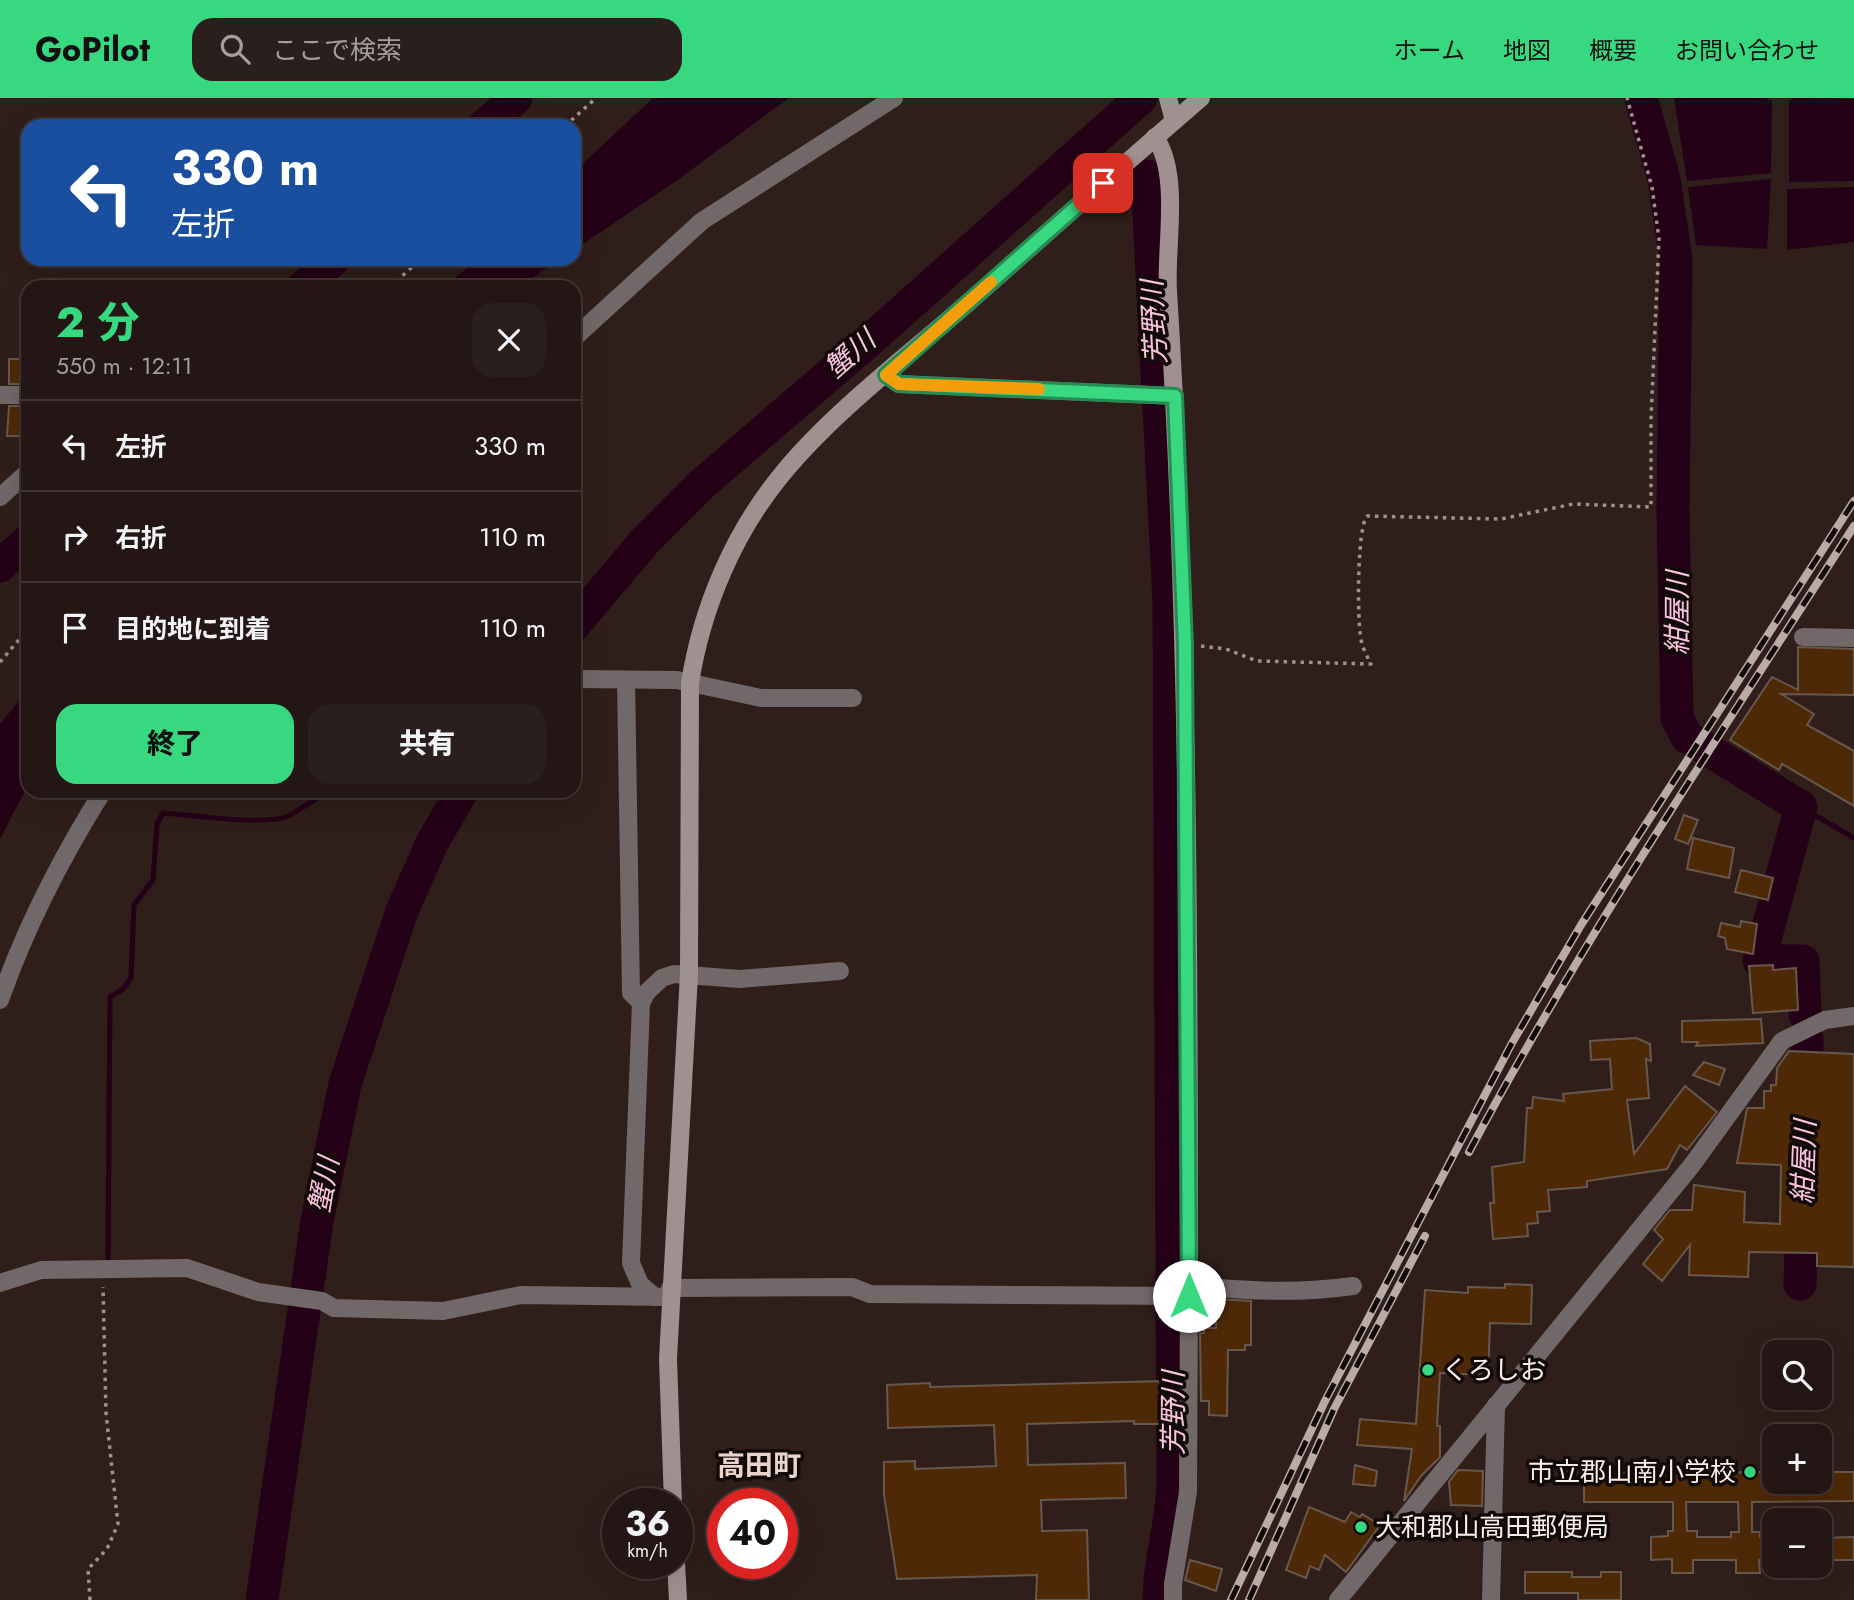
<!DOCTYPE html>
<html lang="ja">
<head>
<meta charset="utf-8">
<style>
	body { margin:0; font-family:Jost,"Noto Sans JP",sans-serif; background:#2b1f1d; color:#f1f3f6; height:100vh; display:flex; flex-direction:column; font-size:26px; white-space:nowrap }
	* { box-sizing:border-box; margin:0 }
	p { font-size:23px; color:#a39fa0 }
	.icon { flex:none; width:38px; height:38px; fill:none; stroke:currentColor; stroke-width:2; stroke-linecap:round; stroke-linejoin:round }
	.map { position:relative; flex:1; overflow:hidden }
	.side { position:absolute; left:21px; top:182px; width:560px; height:518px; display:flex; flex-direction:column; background:#231614; border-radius:21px; box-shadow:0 7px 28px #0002,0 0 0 2px #403534 }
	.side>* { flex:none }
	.guide { position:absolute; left:21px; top:21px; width:560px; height:147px; border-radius:21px; box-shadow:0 7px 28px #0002,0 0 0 2px #403534; background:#1a4fa0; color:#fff; overflow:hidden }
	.tools { position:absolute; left:1762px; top:1242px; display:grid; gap:14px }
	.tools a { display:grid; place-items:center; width:70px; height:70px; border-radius:14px; background:#231614; box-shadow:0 7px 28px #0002,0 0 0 2px #403534; font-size:35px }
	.speed { position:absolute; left:602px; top:1390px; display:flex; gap:14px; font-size:35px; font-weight:700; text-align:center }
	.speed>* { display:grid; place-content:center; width:91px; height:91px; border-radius:50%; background:#231614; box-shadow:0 7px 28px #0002,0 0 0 2px #403534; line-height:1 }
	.speed small { font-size:18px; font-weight:400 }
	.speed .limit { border:10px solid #d22; background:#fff; color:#111 }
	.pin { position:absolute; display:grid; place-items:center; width:60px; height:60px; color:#fff; margin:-30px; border-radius:14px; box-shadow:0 4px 10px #0006 }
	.me { position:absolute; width:77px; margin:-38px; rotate:0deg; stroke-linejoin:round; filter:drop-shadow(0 0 5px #0008) }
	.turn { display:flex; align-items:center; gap:24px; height:147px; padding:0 35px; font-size:32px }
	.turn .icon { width:91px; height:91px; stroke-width:2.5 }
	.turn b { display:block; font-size:49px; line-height:60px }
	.round { display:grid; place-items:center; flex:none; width:74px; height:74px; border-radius:21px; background:#2b1f1d }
	.overview { display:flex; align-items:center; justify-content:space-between; height:119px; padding:0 35px }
	h1 { font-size:42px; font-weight:800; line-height:52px; color:#38d880 }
	.primary-button { display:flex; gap:14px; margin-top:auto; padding:14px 35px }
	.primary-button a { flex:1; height:80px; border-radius:21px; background:#38d880; color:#111; font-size:28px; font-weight:800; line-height:80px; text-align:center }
	.primary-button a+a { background:#2b1f1d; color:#f1f3f6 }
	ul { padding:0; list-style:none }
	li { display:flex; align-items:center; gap:21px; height:91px; padding:0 35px; border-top:2px solid #403534 }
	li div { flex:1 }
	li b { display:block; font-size:26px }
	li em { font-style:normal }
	header { display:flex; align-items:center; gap:42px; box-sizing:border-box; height:98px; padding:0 35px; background:#38d880; color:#111 }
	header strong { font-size:33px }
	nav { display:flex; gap:38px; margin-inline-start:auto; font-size:24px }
	.search { width:490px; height:63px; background:#2b1f1d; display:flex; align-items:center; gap:18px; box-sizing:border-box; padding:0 24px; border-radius:21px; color:#a39fa0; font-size:26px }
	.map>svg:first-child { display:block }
</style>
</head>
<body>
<header>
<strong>GoPilot</strong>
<div class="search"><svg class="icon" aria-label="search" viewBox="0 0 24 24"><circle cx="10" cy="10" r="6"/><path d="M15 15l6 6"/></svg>ここで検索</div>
<nav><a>ホーム</a><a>地図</a><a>概要</a><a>お問い合わせ</a></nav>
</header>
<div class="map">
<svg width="1854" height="1502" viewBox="0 0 1854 1502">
	<rect width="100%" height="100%" fill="#2f1e1a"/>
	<g fill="#240117">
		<path d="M653 0H789L676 83 574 152V74Z"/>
		<path d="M1674 0H1765L1772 3 1771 75 1687 83Z"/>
		<path d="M1794 0 1854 1V83L1789 84V3Z"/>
		<path d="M1771 81 1767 151 1696 147 1688 89Z"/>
		<path d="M1854 89V144L1787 152V91Z"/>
		<path d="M478 161H560L519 189H444Z"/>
		<path d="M28 592V687L0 741V626Z"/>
	</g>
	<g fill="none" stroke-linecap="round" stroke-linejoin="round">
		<g stroke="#240117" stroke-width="5">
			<path d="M1801 709 1854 740"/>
			<path d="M108 1163 110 899 123 891 131 880 134 807 153 782 157 726 163 715C201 718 245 726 283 720 292 718 319 698 330 693"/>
		</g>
		<g stroke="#240117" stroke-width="33">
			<path d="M1641 0 1664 81 1676 162 1673 411 1677 620 1687 639 1801 709 1759 863H1803L1805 916"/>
			<path d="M484 28 516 0"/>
			<path d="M1147 78 1169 503 1173 1387C1172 1426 1159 1463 1159 1502"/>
			<path d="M303 189 334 161"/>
			<path d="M0 468 28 443"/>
			<path d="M574 527 645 443 702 386 870 242 1141 0"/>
			<path d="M1806 999 1807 941"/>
			<path d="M1800 1186 1802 1108"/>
			<path d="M262 1502 317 1123 345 986 402 813 432 745 462 693"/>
		</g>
	</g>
	<g fill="#4e2907" stroke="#68584c" stroke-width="2" fill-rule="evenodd">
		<rect x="9" y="261" width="19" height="25"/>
		<path d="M9 308H28V338H7Z"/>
		<path d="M1798 549 1854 551V597L1781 596 1814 616 1807 627 1854 653V708L1782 666 1779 672 1730 642 1772 579 1798 592Z"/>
		<path d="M1684 717 1698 722 1688 746 1675 741Z"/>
		<path d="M1693 740 1734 750 1729 780 1687 771Z"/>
		<path d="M1741 772 1773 780 1768 802 1735 794Z"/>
		<path d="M1741 823 1757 826 1753 856 1727 851 1725 840 1718 838 1721 825 1740 829Z"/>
		<path d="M1773 867V872L1796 870 1798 912 1753 915 1749 868Z"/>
		<path d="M1761 921 1763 945 1696 948 1698 944H1682V923Z"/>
		<path d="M1636 940 1650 946 1651 963 1646 961 1649 1000 1627 1002 1634 1056 1685 988 1717 1014 1687 1052 1680 1047 1667 1071 1587 1083V1089L1548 1092 1550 1113 1537 1114 1538 1125 1527 1126 1528 1138 1493 1141 1490 1105H1494L1492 1069 1524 1064 1527 1010H1532L1533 999 1564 1003 1563 996 1612 991 1610 961 1591 962 1590 943Z"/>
		<path d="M1789 953 1854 956V1169L1817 1168V1155L1749 1154 1748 1179 1689 1177 1690 1147 1662 1183 1643 1166 1663 1141 1654 1132 1670 1112H1692L1694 1087 1745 1094 1744 1124 1780 1126 1781 1067 1737 1065 1747 1010H1764V993H1771V987H1776L1777 970Z"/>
		<path d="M1704 964 1725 971 1719 987 1693 977Z"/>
		<path d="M1505 1186 1532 1187 1531 1226 1490 1225 1488 1277 1440 1275 1437 1328H1440V1359L1421 1378 1404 1403 1412 1351 1357 1347 1360 1321 1416 1326 1425 1192 1468 1195V1189L1505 1190Z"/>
		<path d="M1217 1201 1251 1203V1247H1245V1252H1228L1227 1318 1209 1317V1303H1201L1200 1235H1204V1230H1216Z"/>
		<path d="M1163 1283 1165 1326H1134V1323L1027 1326 1028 1367 1125 1365 1126 1400 1041 1402 1042 1433 1087 1432 1089 1502H1036L1037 1477 897 1481 884 1397V1364L915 1363V1371L996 1368 994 1327 888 1330 887 1287 930 1285V1289Z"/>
		<path d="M1355 1367 1377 1373 1375 1388 1353 1386Z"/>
		<path d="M1458 1372 1483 1373 1482 1408 1451 1407 1449 1384Z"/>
		<path d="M1774 1374V1384H1820V1374H1854V1403L1752 1404V1434H1760V1439H1774V1462H1759L1760 1475H1736V1462H1693V1475H1672V1461L1651 1462V1439L1668 1438V1433H1673V1404H1584V1375ZM1686 1404H1738L1739 1434H1731V1439H1697V1433H1687Z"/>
		<path d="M1309 1409 1345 1424 1351 1414 1360 1419 1362 1416 1380 1427 1346 1474 1325 1457 1319 1472 1310 1468 1306 1480 1286 1472Z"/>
		<path d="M1854 1439V1462H1820V1440Z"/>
		<path d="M1190 1462 1222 1471 1216 1493 1185 1482Z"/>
		<path d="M1525 1474H1572V1479H1601V1474H1621V1502H1578V1495H1525Z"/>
	</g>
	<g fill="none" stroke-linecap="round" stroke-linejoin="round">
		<g stroke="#9f918d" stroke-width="3.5" stroke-dasharray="3.5 5" stroke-linecap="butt">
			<path d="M565 28 596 0"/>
			<path d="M390 189 421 161"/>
			<path d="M1201 548 1226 551 1257 563 1371 566C1367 558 1362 549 1361 541 1357 522 1357 430 1367 418L1501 421 1573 406 1651 409V321L1659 141 1652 89 1627 0"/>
			<path d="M0 564 28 531"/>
			<path d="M90 1502 88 1471 107 1451 118 1426 106 1315 103 1189"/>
		</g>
		<g stroke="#726869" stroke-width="18">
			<path d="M574 240 702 123 894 0"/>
			<path d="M886 277 899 286 1175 298"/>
			<path d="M0 297H28"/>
			<path d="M0 399 28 374"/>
			<path d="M1803 539 1854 540"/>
			<path d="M574 581 677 582 761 600H853"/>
			<path d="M626 582 631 895 641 905"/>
			<path d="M0 902C26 828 61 760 103 693"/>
			<path d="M0 1185 41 1172 187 1170 258 1194 322 1203 334 1210 443 1213 521 1197 670 1199"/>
			<path d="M1189 1187C1245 1193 1296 1196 1353 1188"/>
			<path d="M670 1190 852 1189 870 1196 1189 1198 1188 1394 1173 1486V1502"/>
			<path d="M655 1199 640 1186 631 1165 641 905 647 894 662 880 674 876 740 881 840 873"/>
			<path d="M1338 1502 1692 1067 1782 943 1825 922 1854 918"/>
			<path d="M1491 1502 1496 1307"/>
		</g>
		<g stroke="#a09091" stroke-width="18">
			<path d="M1168 0 1174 23"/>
			<path d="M1155 39C1181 77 1165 148 1168 193 1189 528 1189 863 1189 1198"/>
			<path d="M673 1405 668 1261 689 876 690 585C702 509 734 434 783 375 834 313 910 256 970 203 1047 135 1123 67 1201 0"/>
			<path d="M676 1465 678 1502"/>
		</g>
		<g stroke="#b9aba8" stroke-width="8">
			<g id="rail">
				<path d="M1469 1054C1584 838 1722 634 1854 428"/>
				<path d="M1231 1502 1325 1303 1512 945 1581 827 1854 403"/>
				<path d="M1249 1502 1334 1311 1425 1138"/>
			</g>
		</g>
		<use href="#rail" stroke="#120a08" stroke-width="5" stroke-dasharray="16" stroke-linecap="butt"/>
	</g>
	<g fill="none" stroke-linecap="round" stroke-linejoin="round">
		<g stroke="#248c53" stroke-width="18">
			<path id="route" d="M1103 85 886 277 899 286 1175 298 1185 547 1189 1198"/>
		</g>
		<use href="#route" stroke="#38d880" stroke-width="12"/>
		<path stroke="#f59e0b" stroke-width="12" d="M991 184 886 277 899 286 1039 291"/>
	</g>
	<g fill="#38d880" stroke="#120a08" stroke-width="2.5">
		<circle cx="1428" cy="1272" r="7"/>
		<circle cx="1750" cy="1374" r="7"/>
		<circle cx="1361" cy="1429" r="7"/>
	</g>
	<g text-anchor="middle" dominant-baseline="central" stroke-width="7" stroke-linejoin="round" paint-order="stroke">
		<g font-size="26" fill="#fbefec" stroke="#120a08" text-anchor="start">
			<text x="1442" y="1272">くろしお</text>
			<text x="1736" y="1374" text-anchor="end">市立郡山南小学校</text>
			<text x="1375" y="1429">大和郡山高田郵便局</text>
		</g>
		<g font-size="28" font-style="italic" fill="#fac4e0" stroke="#120a08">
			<text transform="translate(1154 224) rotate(-93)">芳野川</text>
			<text transform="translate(850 256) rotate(-41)">蟹川</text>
			<text transform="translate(1677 515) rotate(-90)">紺屋川</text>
			<text transform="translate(1804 1064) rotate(-88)">紺屋川</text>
			<text transform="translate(324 1087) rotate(-79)">蟹川</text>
			<text transform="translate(1173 1315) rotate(-90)">芳野川</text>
		</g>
		<g font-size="28" font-weight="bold" fill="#ebd3cd" stroke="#120a08">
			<text x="759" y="1367">高田町</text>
		</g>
	</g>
</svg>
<div class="tools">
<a><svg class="icon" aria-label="search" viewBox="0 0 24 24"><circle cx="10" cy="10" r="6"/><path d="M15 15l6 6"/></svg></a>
<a>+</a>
<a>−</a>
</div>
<div class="speed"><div>36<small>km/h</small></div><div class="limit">40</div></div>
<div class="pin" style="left:1103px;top:85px;background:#d93025"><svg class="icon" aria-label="arrive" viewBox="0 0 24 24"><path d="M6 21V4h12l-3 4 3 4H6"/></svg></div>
<svg class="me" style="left:1189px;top:1198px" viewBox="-20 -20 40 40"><circle r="19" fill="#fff"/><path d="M0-13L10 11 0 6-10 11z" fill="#38d880"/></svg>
<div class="guide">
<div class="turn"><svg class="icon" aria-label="left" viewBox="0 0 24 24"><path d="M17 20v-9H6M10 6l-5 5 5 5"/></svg><div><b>330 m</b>左折</div></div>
</div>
<section class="side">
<div class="overview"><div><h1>2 分</h1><p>550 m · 12:11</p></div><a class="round"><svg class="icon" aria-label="close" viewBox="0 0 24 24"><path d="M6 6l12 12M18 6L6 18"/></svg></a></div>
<ul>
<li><svg class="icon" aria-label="left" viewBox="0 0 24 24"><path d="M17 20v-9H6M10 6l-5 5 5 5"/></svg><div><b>左折</b></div><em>330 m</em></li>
<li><svg class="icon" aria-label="right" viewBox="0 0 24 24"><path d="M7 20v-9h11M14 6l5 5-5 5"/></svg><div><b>右折</b></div><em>110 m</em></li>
<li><svg class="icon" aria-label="arrive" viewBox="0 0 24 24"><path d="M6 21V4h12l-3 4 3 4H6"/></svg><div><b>目的地に到着</b></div><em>110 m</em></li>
</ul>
<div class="primary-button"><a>終了</a><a>共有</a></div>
</section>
</div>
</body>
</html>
